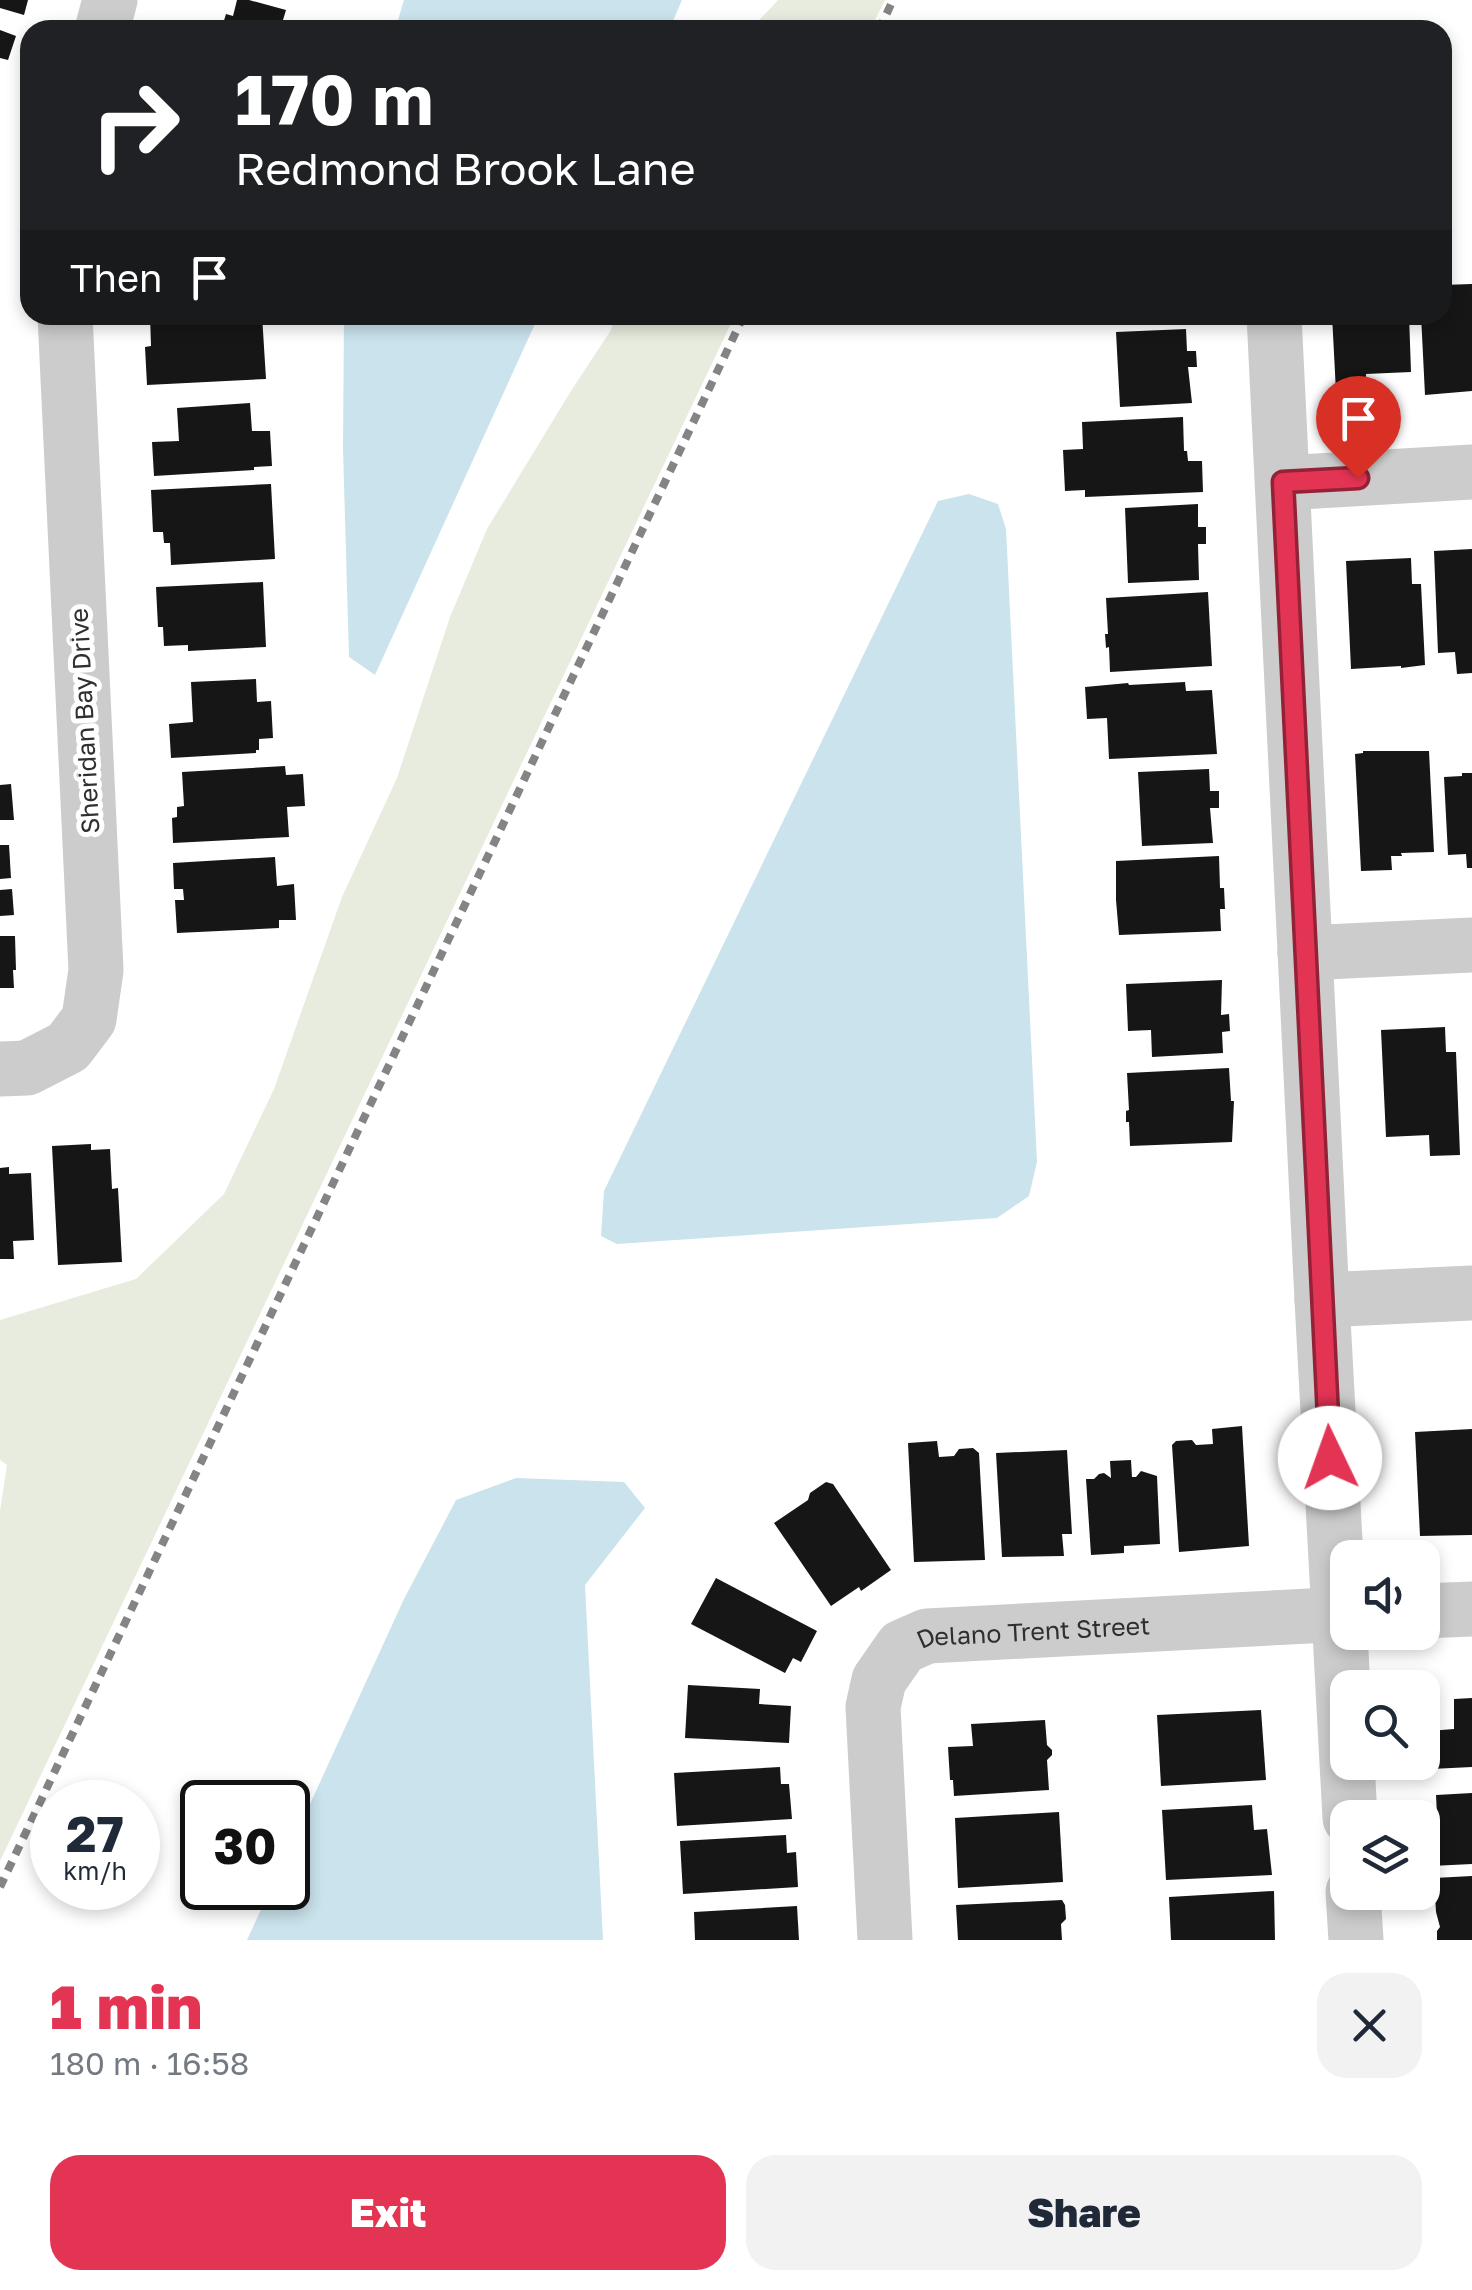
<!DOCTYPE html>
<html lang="en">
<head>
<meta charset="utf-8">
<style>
	body { margin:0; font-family:"Golos Text",sans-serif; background:#f2f2f3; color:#1f2937; height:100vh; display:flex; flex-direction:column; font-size:38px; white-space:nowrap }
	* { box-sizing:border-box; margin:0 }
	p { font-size:32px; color:#747a83 }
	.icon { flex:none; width:55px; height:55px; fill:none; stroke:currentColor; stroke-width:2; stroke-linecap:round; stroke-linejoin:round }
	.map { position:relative; height:1940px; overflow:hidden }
	.sheet { display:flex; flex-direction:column; background:#fff; flex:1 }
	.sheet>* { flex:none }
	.guide { position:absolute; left:20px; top:20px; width:1432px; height:305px; border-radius:30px; box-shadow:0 5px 15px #0003; background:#202124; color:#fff; overflow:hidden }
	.buttons { position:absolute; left:1330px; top:1540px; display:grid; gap:20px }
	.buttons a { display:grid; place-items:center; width:110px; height:110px; border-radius:20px; background:#fff; box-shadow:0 5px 15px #0003; font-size:50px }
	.speed { position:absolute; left:30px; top:1780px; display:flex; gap:20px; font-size:50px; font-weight:700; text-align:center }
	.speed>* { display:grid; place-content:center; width:130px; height:130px; border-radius:50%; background:#fff; box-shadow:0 5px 15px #0003; line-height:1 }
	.speed small { font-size:25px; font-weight:400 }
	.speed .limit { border:5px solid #111; border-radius:15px; background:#fff; color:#111 }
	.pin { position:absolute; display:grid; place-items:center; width:85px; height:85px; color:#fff; margin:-102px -42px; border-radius:50% 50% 50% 0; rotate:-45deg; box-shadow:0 0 10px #0007 }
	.pin .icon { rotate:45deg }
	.me { position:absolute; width:110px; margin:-55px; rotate:357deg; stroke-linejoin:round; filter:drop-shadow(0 0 8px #0008) }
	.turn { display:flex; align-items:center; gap:35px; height:210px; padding:0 50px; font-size:45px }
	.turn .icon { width:130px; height:130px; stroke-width:2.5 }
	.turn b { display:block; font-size:70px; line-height:85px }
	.then { display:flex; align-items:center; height:95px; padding:0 50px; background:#0003; gap:20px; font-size:38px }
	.round { display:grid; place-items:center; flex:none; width:105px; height:105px; border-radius:30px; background:#f2f2f3 }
	.summary { display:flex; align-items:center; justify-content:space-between; height:170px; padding:0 50px }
	h1 { font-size:60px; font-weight:800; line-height:75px; color:#e43454 }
	.primary-button { display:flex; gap:20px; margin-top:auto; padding:20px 50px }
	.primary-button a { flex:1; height:115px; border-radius:30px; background:#e43454; color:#fff; font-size:40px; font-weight:800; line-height:115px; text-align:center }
	.primary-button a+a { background:#f2f2f3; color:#1f2937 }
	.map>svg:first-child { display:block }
</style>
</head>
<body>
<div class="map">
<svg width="1472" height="1940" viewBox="0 0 1472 1940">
	<rect width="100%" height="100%" fill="#fff"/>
	<g fill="#e7ecde">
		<path d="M778 0H885L870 30H750Z"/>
		<path d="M615 315H735L0 1861V1511L7 1465 0 1460V1320L136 1279 224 1194 274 1089 342 897 397 778 450 617 487 529 571 391 611 330Z"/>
	</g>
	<g fill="#cae3ec">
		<path d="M404 0H682L669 30H395Z"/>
		<path d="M344 315H539L375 675 349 657 343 448Z"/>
		<path d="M969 494 998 504 1006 529 1037 1162 1029 1196 997 1218 617 1244 601 1236 604 1191 938 501Z"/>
		<path d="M516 1478 624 1482 645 1508 585 1585 603 1940H247L271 1888H288V1852L404 1599 456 1500Z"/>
	</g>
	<g fill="#161616">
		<path d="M0 0H28L24 15 0 8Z"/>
		<path d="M237 0H249L286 10 280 30H191L194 20 222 27 226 14 233 16Z"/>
		<path d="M0 30 16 36 8 60 0 58Z"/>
		<path d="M1472 284V391L1425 395 1421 315H1442V285Z"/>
		<path d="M150 315H262L266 379 147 385 145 347 151 346Z"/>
		<path d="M1332 315H1409L1411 372 1366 374V391L1336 392Z"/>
		<path d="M1186 329 1187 351H1196L1197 367H1188L1192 403 1120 407 1116 332Z"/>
		<path d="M250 403 252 431H270L272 466 254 467V470L154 476 152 442 179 441 177 408Z"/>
		<path d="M1183 417 1184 451H1187L1188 461H1202L1203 492 1085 497V490L1065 491 1063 450 1083 449 1082 422Z"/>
		<path d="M271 484 275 559 171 565 170 543H164L163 532H153L151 490Z"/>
		<path d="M1198 504V527H1206V544H1198L1199 580 1128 583 1125 508Z"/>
		<path d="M1472 549V673L1457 674 1455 652 1438 653 1434 551Z"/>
		<path d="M1411 558 1412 584H1421L1425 665 1401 668V666L1351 669 1346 561Z"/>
		<path d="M263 582 266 647 188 651V645L164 646 163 627H158L156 587Z"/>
		<path d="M1208 592 1212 666 1110 672 1109 647 1106 648 1105 634H1108L1106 598Z"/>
		<path d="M256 679 257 702 271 701 273 738 259 739V750H256V753L171 758 169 724 193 722 191 682Z"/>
		<path d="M1185 682 1186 691 1212 690 1217 754 1109 759 1107 718 1087 719 1085 687 1128 683 1129 685Z"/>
		<path d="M1363 751H1429L1434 852 1401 853 1402 856H1391L1392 870 1361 871 1355 754 1363 753Z"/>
		<path d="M285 766 286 775 303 774 305 806 287 807 289 837 173 843 172 818 177 817V807L184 806 182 772Z"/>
		<path d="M1209 769 1210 791H1219V808H1210L1213 843 1142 846 1138 772Z"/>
		<path d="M1462 773H1472V868H1467L1466 854 1448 855 1444 777 1462 776Z"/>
		<path d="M11 784 14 820H0V785Z"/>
		<path d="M0 845H9L11 878 0 879Z"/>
		<path d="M1219 856 1220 888H1224L1225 909H1220L1221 931 1119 935 1116 900V861Z"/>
		<path d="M275 857 277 886 294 884 296 920H279V928L177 933 175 900H184L183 889H174L173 863Z"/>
		<path d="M12 889 14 915 0 916V890Z"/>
		<path d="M0 936H15L16 970H13L14 988H0Z"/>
		<path d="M1222 980 1221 1015 1229 1014 1230 1031 1222 1032 1223 1053 1152 1057 1151 1030 1128 1031 1126 984Z"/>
		<path d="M1445 1027 1446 1052H1456L1460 1155 1430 1156 1429 1135 1386 1137 1381 1030Z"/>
		<path d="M1229 1068 1231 1101H1234L1232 1142 1130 1146 1129 1122H1126V1111L1129 1110 1127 1073Z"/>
		<path d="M91 1144V1150L110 1149 112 1189 118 1188 122 1262 58 1265 52 1146Z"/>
		<path d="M9 1167V1174L31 1173 34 1240 13 1241 14 1259H0V1168Z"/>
		<path d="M1242 1426 1249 1546 1179 1552 1172 1445 1176 1441 1192 1440 1196 1445 1213 1444 1212 1429Z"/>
		<path d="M1472 1429V1535L1420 1536 1415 1432Z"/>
		<path d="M937 1441 939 1457 954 1456 959 1449 973 1448 979 1453 985 1560 914 1562 908 1443Z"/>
		<path d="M1067 1450 1072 1534H1062L1064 1556 1002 1557 996 1453Z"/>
		<path d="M1131 1460 1132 1477H1136L1141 1471 1157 1476 1160 1544 1124 1546V1553L1091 1555 1086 1479H1094L1099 1474 1104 1473 1111 1478 1110 1461Z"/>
		<path d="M826 1482 833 1484 891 1570 861 1591 859 1587 831 1606 774 1523 808 1500 810 1493Z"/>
		<path d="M716 1578 817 1631 801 1662 793 1658 785 1673 691 1624Z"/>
		<path d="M688 1685 760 1689 759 1704 791 1706 789 1743 685 1738Z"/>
		<path d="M1472 1698V1767L1431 1769 1429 1731 1454 1729V1699Z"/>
		<path d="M1261 1710 1266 1780 1161 1786 1157 1715Z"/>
		<path d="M1045 1720 1047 1745 1052 1750V1755L1047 1760 1049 1790 954 1796 953 1780H950L948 1747 973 1746 971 1724Z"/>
		<path d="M780 1767 781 1784H789L792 1819 677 1826 674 1773Z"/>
		<path d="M1472 1793V1864L1431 1866 1430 1815H1437L1436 1795Z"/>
		<path d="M1252 1805 1254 1830 1267 1829 1272 1875 1166 1880 1162 1810Z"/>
		<path d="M1059 1812 1063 1882 958 1888 955 1818Z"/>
		<path d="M786 1835 787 1853 796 1852 798 1887 683 1894 680 1841Z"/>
		<path d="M1472 1876V1940H1437V1931L1440 1927 1436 1912 1434 1878Z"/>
		<path d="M1274 1891 1275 1940H1171L1169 1897Z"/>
		<path d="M1062 1900 1065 1905 1066 1919 1061 1924 1062 1940H958L956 1905Z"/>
		<path d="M797 1906 799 1940H695L694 1912Z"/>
	</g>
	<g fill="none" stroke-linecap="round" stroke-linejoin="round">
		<g stroke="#ccc" stroke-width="55">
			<path d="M102 30 110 0"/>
			<path d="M1274 315 1322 1300 1350 1818"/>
			<path d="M1283 483 1472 472"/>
			<path d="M1305 953 1472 945"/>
			<path d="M0 1069 27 1068 68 1047 89 1019 96 970 65 315"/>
			<path d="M1322 1300 1472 1293"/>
			<path d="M1422 1611 1472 1609"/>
			<path d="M1353 1892 1356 1940"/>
			<path id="s1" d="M885 1940 873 1707 879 1680 902 1647 927 1636 1348 1614"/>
		</g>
		<g stroke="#848484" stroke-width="8" stroke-dasharray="10 8" stroke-linecap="butt">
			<path d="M879 30 893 0"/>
			<path d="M0 1887 744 315"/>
		</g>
	</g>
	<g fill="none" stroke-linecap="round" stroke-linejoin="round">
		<g stroke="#942237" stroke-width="25">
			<path id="route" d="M1330 1458 1283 482 1358 478"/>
		</g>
		<use href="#route" stroke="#e43454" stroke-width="18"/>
	</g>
	<g text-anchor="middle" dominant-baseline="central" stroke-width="10" stroke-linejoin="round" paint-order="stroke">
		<g font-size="25" fill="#2f2f2f" stroke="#fff">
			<text transform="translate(84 721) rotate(-93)">Sheridan Bay Drive</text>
			<text stroke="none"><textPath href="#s1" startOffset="435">Delano Trent Street</textPath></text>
		</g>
	</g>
</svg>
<div class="buttons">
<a><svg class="icon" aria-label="sound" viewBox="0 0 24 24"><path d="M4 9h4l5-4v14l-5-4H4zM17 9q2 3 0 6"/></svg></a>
<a><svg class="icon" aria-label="search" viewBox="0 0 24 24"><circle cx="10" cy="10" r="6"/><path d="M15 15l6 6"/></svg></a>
<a><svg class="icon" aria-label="layers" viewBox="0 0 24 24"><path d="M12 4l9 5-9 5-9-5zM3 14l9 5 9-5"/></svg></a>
</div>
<div class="speed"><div>27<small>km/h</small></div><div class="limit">30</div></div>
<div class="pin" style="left:1358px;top:478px;background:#d93025"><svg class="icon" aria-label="arrive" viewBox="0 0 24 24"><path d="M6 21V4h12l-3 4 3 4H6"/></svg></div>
<svg class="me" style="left:1330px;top:1458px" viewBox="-20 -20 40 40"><circle r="19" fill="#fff"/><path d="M0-13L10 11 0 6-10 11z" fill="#e43454"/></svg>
<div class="guide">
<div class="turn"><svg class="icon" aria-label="right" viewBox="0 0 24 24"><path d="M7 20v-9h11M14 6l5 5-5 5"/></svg><div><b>170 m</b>Redmond Brook Lane</div></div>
<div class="then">Then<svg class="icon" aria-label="arrive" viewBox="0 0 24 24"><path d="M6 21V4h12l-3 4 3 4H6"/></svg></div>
</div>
</div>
<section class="sheet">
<div class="summary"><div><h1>1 min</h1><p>180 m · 16:58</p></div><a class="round"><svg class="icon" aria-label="close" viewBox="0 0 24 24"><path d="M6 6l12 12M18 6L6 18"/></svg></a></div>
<div class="primary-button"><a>Exit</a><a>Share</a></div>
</section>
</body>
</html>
